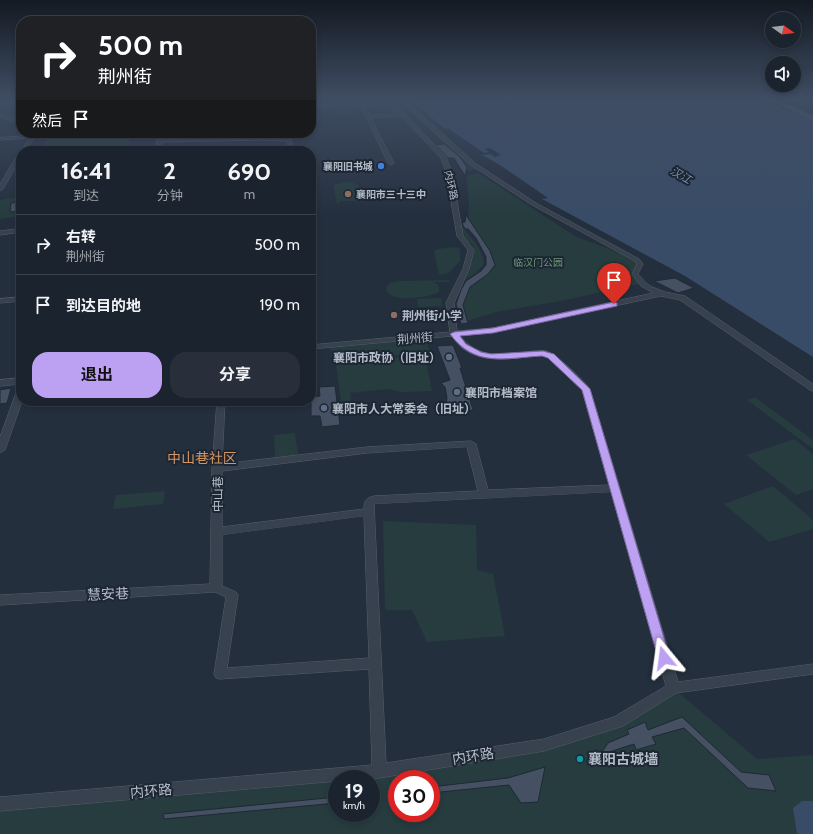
<!DOCTYPE html>
<html lang="zh">
<head>
<meta charset="utf-8">
<style>
	body { margin:0; font-family:Cabin,"Noto Sans SC",sans-serif; background:#282f3a; color:#f1f3f6; height:100vh; display:flex; flex-direction:column; font-size:15px; white-space:nowrap }
	* { box-sizing:border-box; margin:0 }
	p { font-size:13px; color:#a0a4aa }
	.icon { flex:none; width:22px; height:22px; fill:none; stroke:currentColor; stroke-width:2; stroke-linecap:round; stroke-linejoin:round }
	.map { position:relative; flex:1; overflow:hidden }
	.sheet { position:absolute; left:16px; top:146px; width:300px; height:260px; display:flex; flex-direction:column; background:#1b232e; border-radius:16px; box-shadow:0 2px 6px #0003,0 0 0 1px #39404a }
	.sheet>* { flex:none }
	.top-card { position:absolute; left:16px; top:16px; width:300px; height:122px; border-radius:16px; box-shadow:0 2px 6px #0003,0 0 0 1px #39404a; background:#202124; color:#fff; overflow:hidden }
	.needle { width:26px; rotate:104deg }
	.fabs { position:absolute; left:765px; top:12px; display:grid; gap:8px }
	.fabs a { display:grid; place-items:center; width:36px; height:36px; border-radius:50%; background:#1b232e; box-shadow:0 2px 6px #0003,0 0 0 1px #39404a; font-size:20px }
	.speed { position:absolute; left:328px; top:770px; display:flex; gap:8px; font-size:20px; font-weight:700; text-align:center }
	.speed>* { display:grid; place-content:center; width:52px; height:52px; border-radius:50%; background:#1b232e; box-shadow:0 2px 6px #0003,0 0 0 1px #39404a; line-height:1 }
	.speed small { font-size:10px; font-weight:400 }
	.speed .limit { border:6px solid #d22; background:#fff; color:#111 }
	.pin { position:absolute; display:grid; place-items:center; width:34px; height:34px; color:#fff; margin:-41px -17px; border-radius:50% 50% 50% 0; rotate:-45deg; box-shadow:0 0 4px #0007 }
	.pin .icon { rotate:45deg }
	.me { position:absolute; width:44px; margin:-22px; rotate:344deg; stroke-linejoin:round; filter:drop-shadow(0 0 3px #0008) }
	.turn { display:flex; align-items:center; gap:14px; height:84px; padding:0 16px; font-size:18px }
	.turn .icon { width:52px; height:52px; stroke-width:2.5 }
	.turn b { display:block; font-size:28px; line-height:34px }
	.then { display:flex; align-items:center; height:38px; padding:0 16px; background:#0003; gap:8px; font-size:15px }
	.eta { display:flex; justify-content:space-evenly; align-items:center; height:68px; text-align:center }
	.eta b { font-size:24px; font-weight:700; line-height:28px }
	.action { display:flex; gap:8px; margin-top:auto; padding:8px 16px }
	.action a { flex:1; height:46px; border-radius:16px; background:#bca0f2; color:#111; font-size:16px; font-weight:700; line-height:46px; text-align:center }
	.action a+a { background:#282f3a; color:#f1f3f6 }
	ul { padding:0; list-style:none }
	li { display:flex; align-items:center; gap:12px; height:60px; padding:0 16px; border-top:1px solid #39404a }
	li div { flex:1 }
	li b { display:block; font-size:15px }
	li em { font-style:normal }
	.map>svg:first-child { display:block }
</style>
</head>
<body>
<div class="map">
<svg width="813" height="834" viewBox="0 0 813 834">
	<rect width="100%" height="100%" fill="#242f3e"/>
	<g fill="#263c3f" fill-rule="evenodd">
		<path d="M311 98H402L438 128 435 129 478 169 466 171 467 167 463 161 403 106 399 107 409 116 405 117 393 108 383 105 381 106 389 108 394 112 382 113 378 108 349 106 352 114 337 115 334 106 311 107Z"/>
		<path d="M771 98H804L813 102V105L793 108Z"/>
		<path d="M0 107 21 109V123L0 115Z"/>
		<path d="M117 133H128L132 136 128 145 111 146H122L120 151H104L106 146 41 150 47 139 50 138Z"/>
		<path d="M478 173 575 236 637 260 640 264 635 274 642 283 566 300 496 312 467 321C466 316 463 310 463 305 463 286 487 279 495 265L490 251 468 218 469 201 466 176Z"/>
		<path d="M345 182H351L358 185 360 199 356 201H339L340 203 337 204 333 185Z"/>
		<path d="M21 197V216L0 219V200Z"/>
		<path d="M461 222C468 239 482 243 484 264L476 273 463 281 474 254 473 246 460 234Z"/>
		<path d="M454 247 460 249V261L449 273 439 275 434 252 437 249Z"/>
		<path d="M449 280V282H434L439 286V292C429 298 386 304 386 288L390 283 398 281Z"/>
		<path d="M441 298 442 306 418 307 417 299Z"/>
		<path d="M425 337 430 352 333 363 330 346Z"/>
		<path d="M411 356 422 357 426 361 432 391 402 392 387 389 350 393 352 408 349 416H343L336 365Z"/>
		<path d="M755 397 813 440V449L747 400Z"/>
		<path d="M295 433 298 455 275 458 274 435Z"/>
		<path d="M794 439 813 454V489L796 495 746 455Z"/>
		<path d="M773 486 813 520V529L769 542 724 504Z"/>
		<path d="M165 491 163 504 113 509 116 495Z"/>
		<path d="M383 521 476 525 477 570 493 574 505 636 427 642 412 610H385Z"/>
		<path d="M673 688 757 759 813 755V834H0V804L379 771 544 745 618 722ZM337 779H371V813H337ZM397 779H431V813H397Z"/>
	</g>
	<g fill="#394c67">
		<path d="M0 98H21V109L0 107Z"/>
		<path d="M408 98H757L813 120V357L685 276 542 199 548 198 500 165 482 155 491 154 495 157 501 155 490 148 485 149 489 152 484 153 449 129 444 128Z"/>
		<path d="M802 801H813V834H797L793 808Z"/>
	</g>
	<g fill="#455162" stroke="#1f2835">
		<path d="M444 144 459 156 467 167 465 176 454 158H448L436 145Z"/>
		<path d="M21 202V211L10 212 11 203Z"/>
		<path d="M466 215 490 251 495 265 488 274 470 287 463 305 468 323 461 324 456 304 461 290 466 281 481 271 486 265V257L476 238 468 229H465L462 223 465 222Z"/>
		<path d="M675 278 694 288 678 293 654 281Z"/>
		<path d="M453 345 462 368H460L473 410 458 411 456 406 446 403 447 398 445 387 441 383 450 380 437 346Z"/>
		<path d="M335 386 340 425 322 427 320 416H311V397L320 396 319 387Z"/>
		<path d="M11 388 7 403 0 404V390Z"/>
		<path d="M682 717 741 772 769 775 776 791 748 788 684 728 652 737 656 744 636 750 634 744 600 755 608 743 629 734 627 730 645 722 648 730Z"/>
		<path d="M545 767 538 802 521 803 509 785 431 793V787L508 778Z"/>
		<path d="M337 797V803L164 819 163 814Z"/>
	</g>
	<g fill="none" stroke-linecap="round" stroke-linejoin="round">
		<g stroke="#565f6c" stroke-width="1">
			<g id="minor">
				<path d="M398 98H403L475 163 536 203 639 259 643 264 638 274 646 283 652 287 665 292 685 296 813 384V391L810 390 680 300 661 296 493 332 459 335C480 360 499 354 527 352 533 351 540 350 546 351 557 355 583 379 590 389L678 682 813 664V674L676 693 623 726 544 751 379 778 337 779V781L0 811V797L372 765 369 669 220 679 216 678 214 674 226 597 215 592 0 605V595L210 584 212 468 217 401H225L222 464 367 447 471 441 476 444 488 490 609 485 582 390 548 358 542 355C516 358 485 365 462 348 458 345 455 340 452 336L311 349V345L450 332 446 303 463 269 468 250 457 236 446 172 441 158 403 118 401 116 371 118 394 163 391 165 388 163 361 107 311 108V106L383 104 395 107 407 116 446 157 452 172 463 236 474 250 469 269 454 303 457 331 493 328 653 293 641 286 632 274 637 264 635 261 532 205 471 165ZM383 106 391 109 398 114 370 115 365 107ZM467 447 478 491 374 496C366 498 364 501 364 509L222 527V471L367 453ZM611 492 666 686 614 717 544 739 386 763 374 504ZM364 516 369 658 227 668 238 595 236 592 222 586V535Z"/>
				<path d="M0 114 21 121V124L0 117Z"/>
				<path d="M63 133H86L84 134 34 138 26 151 21 152 29 138 0 140V138Z"/>
				<path d="M159 133H163L162 139 260 138 261 133H265V138L291 139 294 151H288L287 141 262 140 162 142 161 151H155Z"/>
				<path d="M21 152V158L3 189 0 191V184L18 154Z"/>
				<path d="M19 214 21 215V232L0 235V231L16 229V216Z"/>
				<path d="M21 297V301L0 303V299Z"/>
				<path d="M21 378V384L0 386V380Z"/>
				<path d="M21 387 22 401 5 450 0 453V437L17 390Z"/>
			</g>
		</g>
		<g stroke="#414a57" stroke-width="1">
			<path id="major" d="M765 98H772L813 116V120Z"/>
		</g>
		<use href="#minor" fill="#38414e" fill-rule="evenodd"/>
		<use href="#major" fill="#56606e" fill-rule="evenodd"/>
	</g>
	<linearGradient id="sky" x2="0" y2="1"><stop stop-color="#141a22"/><stop offset="0.46" stop-color="#3f4d63"/><stop offset="1" stop-color="#3f4d63" stop-opacity="0"/></linearGradient>
	<rect width="813" height="215" fill="url(#sky)"/>
	<path fill="#bca0f2" stroke="#7a689d" d="M614 302 617 303V306L493 333 460 336 466 344 481 352 491 354 543 351 554 354 590 389 670 658 669 662 664 664 660 662 658 658 582 390 548 358 542 356C505 358 475 368 450 334L454 332 493 328Z"/>
	<circle fill="#3f7fe0" stroke="#1d2633" stroke-width="1.5" cx="381" cy="166" r="4"/>
	<g fill="#8d6e63" stroke="#1d2633" stroke-width="1.5">
		<circle cx="348" cy="194" r="4"/>
		<circle cx="394" cy="315" r="4"/>
	</g>
	<g fill="#5c6f8a" stroke="#1d2633" stroke-width="1.5">
		<circle cx="449" cy="357" r="4"/>
		<circle cx="457" cy="392" r="4"/>
		<circle cx="324" cy="408" r="4"/>
	</g>
	<circle fill="#0f9aa8" stroke="#1d2633" stroke-width="1.5" cx="580" cy="759" r="4"/>
	<g text-anchor="middle" dominant-baseline="central" stroke-width="4" stroke-linejoin="round" paint-order="stroke">
		<g font-size="10" font-weight="bold" fill="#b4bcc9" stroke="#1d2633" text-anchor="end">
			<text x="373" y="166">襄阳旧书城</text>
			<text x="356" y="194" text-anchor="start">襄阳市三十三中</text>
		</g>
		<g font-size="10" fill="#b4bcc9" stroke="#1d2633">
			<text transform="translate(451 185) rotate(77)">内环路</text>
		</g>
		<g font-size="10" fill="#6b9a76" stroke="#1d2633">
			<text x="538" y="262">临汉门公园</text>
		</g>
		<g font-size="11" font-style="italic" fill="#7c92b1" stroke="#1d2633">
			<text transform="translate(681 175) rotate(30)">汉江</text>
		</g>
		<g font-size="12" font-weight="bold" fill="#b4bcc9" stroke="#1d2633" text-anchor="start">
			<text x="402" y="315">荆州街小学</text>
			<text x="441" y="357" text-anchor="end">襄阳市政协（旧址）</text>
			<text x="465" y="392">襄阳市档案馆</text>
			<text x="332" y="408">襄阳市人大常委会（旧址）</text>
		</g>
		<g font-size="12" fill="#b4bcc9" stroke="#1d2633">
			<text transform="translate(415 338) rotate(-5)">荆州街</text>
			<text transform="translate(217 494) rotate(-90)">中山巷</text>
		</g>
		<g font-size="14" fill="#d59563" stroke="#1d2633">
			<text x="202" y="458">中山巷社区</text>
		</g>
		<g font-size="14" fill="#b4bcc9" stroke="#1d2633">
			<text transform="translate(108 594) rotate(-3)">慧安巷</text>
			<text transform="translate(473 756) rotate(-9)">内环路</text>
			<text transform="translate(151 791) rotate(-5)">内环路</text>
		</g>
		<g font-size="14" font-weight="bold" fill="#b4bcc9" stroke="#1d2633" text-anchor="start">
			<text x="588" y="759">襄阳古城墙</text>
		</g>
	</g>
</svg>
<div class="fabs">
<a><svg class="needle" viewBox="-14 -14 28 28"><path d="M0-13l5 13h-10z" fill="#e53935"/><path d="M0 13l5-13h-10z" fill="#a0a4aa"/></svg></a>
<a><svg class="icon" aria-label="sound" viewBox="0 0 24 24"><path d="M4 9h4l5-4v14l-5-4H4zM17 9q2 3 0 6"/></svg></a>
</div>
<div class="speed"><div>19<small>km/h</small></div><div class="limit">30</div></div>
<div class="pin" style="left:614px;top:304px;background:#d93025"><svg class="icon" aria-label="arrive" viewBox="0 0 24 24"><path d="M6 21V4h12l-3 4 3 4H6"/></svg></div>
<svg class="me" style="left:664px;top:658px" viewBox="-20 -20 40 40"><path d="M0-17L14 15 0 8-14 15z" fill="#bca0f2" stroke="#fff" stroke-width="4"/></svg>
<div class="top-card">
<div class="turn"><svg class="icon" aria-label="right" viewBox="0 0 24 24"><path d="M7 20v-9h11M14 6l5 5-5 5"/></svg><div><b>500 m</b>荆州街</div></div>
<div class="then">然后<svg class="icon" aria-label="arrive" viewBox="0 0 24 24"><path d="M6 21V4h12l-3 4 3 4H6"/></svg></div>
</div>
<section class="sheet">
<div class="eta">
<div><b>16:41</b><p>到达</p></div>
<div><b>2</b><p>分钟</p></div>
<div><b>690</b><p>m</p></div>
</div>
<ul>
<li><svg class="icon" aria-label="right" viewBox="0 0 24 24"><path d="M7 20v-9h11M14 6l5 5-5 5"/></svg><div><b>右转</b><p>荆州街</p></div><em>500 m</em></li>
<li><svg class="icon" aria-label="arrive" viewBox="0 0 24 24"><path d="M6 21V4h12l-3 4 3 4H6"/></svg><div><b>到达目的地</b></div><em>190 m</em></li>
</ul>
<div class="action"><a>退出</a><a>分享</a></div>
</section>
</div>
</body>
</html>
